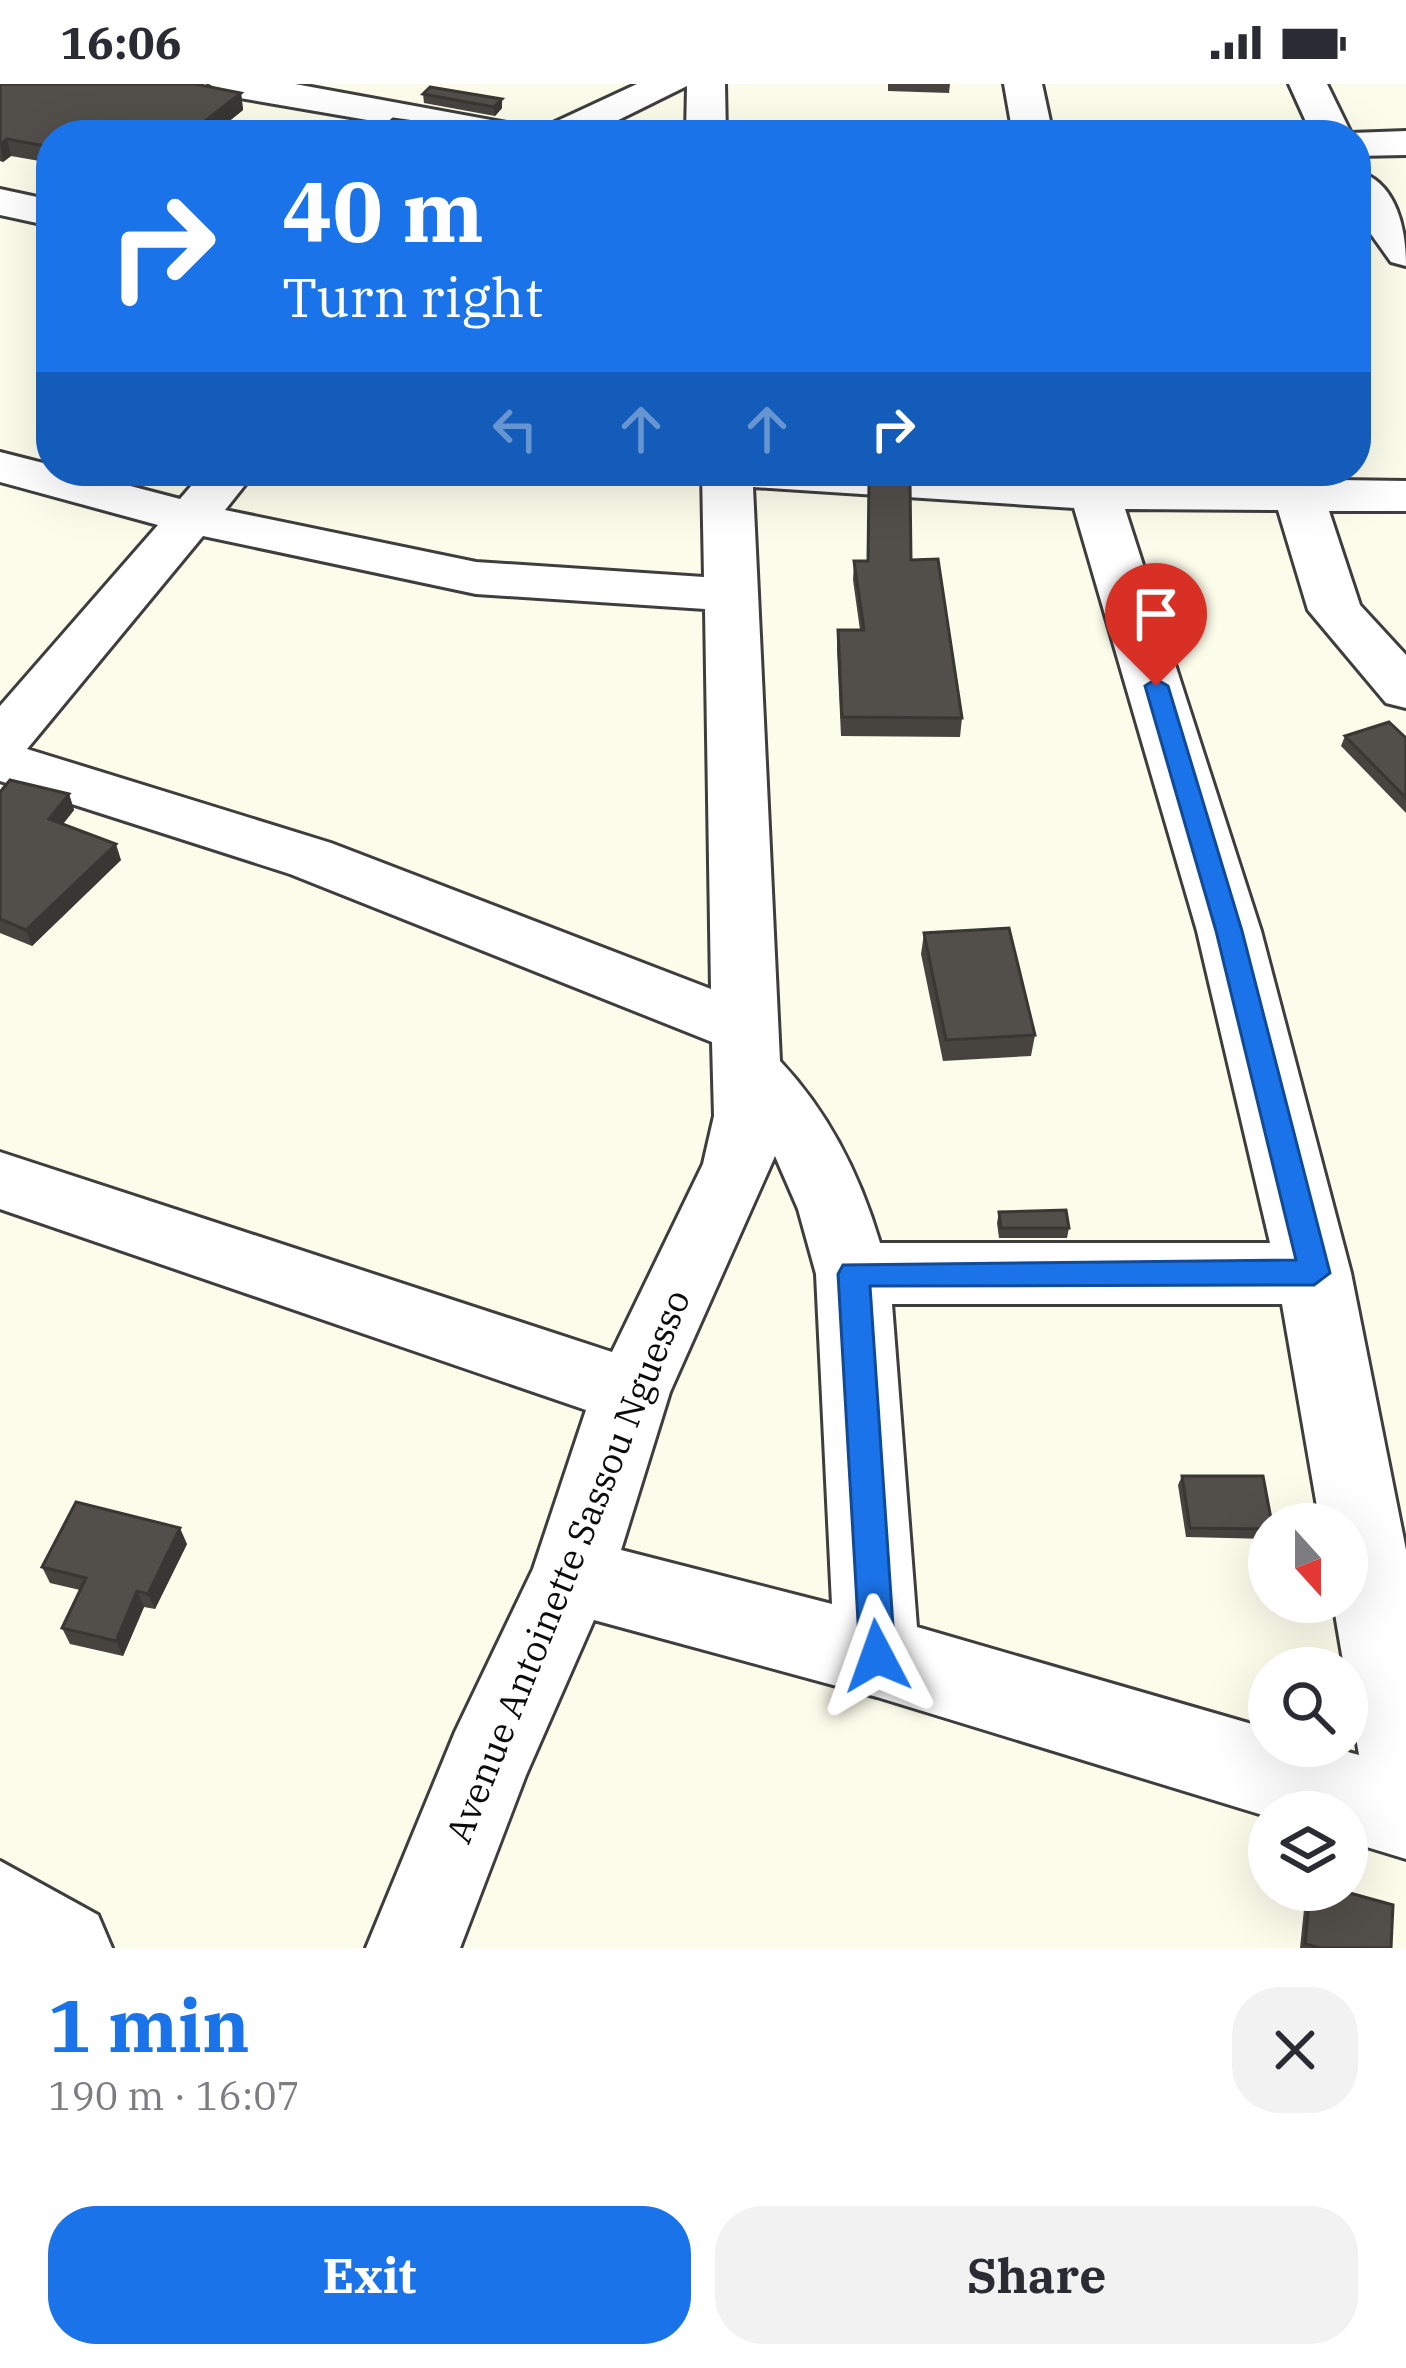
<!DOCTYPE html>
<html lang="en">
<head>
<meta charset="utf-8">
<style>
	body { margin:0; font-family:"IBM Plex Serif",serif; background:#f2f2f3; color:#2b2b33; height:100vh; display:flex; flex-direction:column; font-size:45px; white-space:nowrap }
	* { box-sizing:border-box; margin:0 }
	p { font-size:39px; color:#7c7c81 }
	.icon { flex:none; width:66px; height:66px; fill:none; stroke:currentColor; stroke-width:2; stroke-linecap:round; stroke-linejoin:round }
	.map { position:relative; height:1864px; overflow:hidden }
	.side { display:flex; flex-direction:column; background:#fff; flex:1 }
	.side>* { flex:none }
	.guide { position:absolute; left:36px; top:36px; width:1335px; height:366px; border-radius:48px; box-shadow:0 12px 48px #0002; background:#1a73e8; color:#fff; overflow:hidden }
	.needle { width:78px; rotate:159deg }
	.fabs { position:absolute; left:1248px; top:1419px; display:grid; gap:24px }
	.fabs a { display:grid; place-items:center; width:120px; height:120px; border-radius:50%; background:#fff; box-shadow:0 12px 48px #0002; font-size:60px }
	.pin { position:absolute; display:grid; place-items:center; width:102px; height:102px; color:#fff; margin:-123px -51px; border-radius:50% 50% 50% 0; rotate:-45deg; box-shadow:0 0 12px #0007 }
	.pin .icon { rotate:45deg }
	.me { position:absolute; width:132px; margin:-66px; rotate:356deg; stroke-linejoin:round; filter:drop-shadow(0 0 9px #0008) }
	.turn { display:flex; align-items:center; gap:42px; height:252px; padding:0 48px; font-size:54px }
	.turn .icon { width:156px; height:156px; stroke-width:2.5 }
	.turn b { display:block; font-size:84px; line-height:102px }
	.lanes { display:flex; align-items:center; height:114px; padding:0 48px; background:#0003; justify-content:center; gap:60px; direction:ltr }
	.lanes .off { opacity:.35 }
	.round { display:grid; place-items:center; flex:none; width:126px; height:126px; border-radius:48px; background:#f2f2f3 }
	.summary { display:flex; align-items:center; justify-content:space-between; height:204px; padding:0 48px }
	h1 { font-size:72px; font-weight:800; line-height:90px; color:#1a73e8 }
	.cta { display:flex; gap:24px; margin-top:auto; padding:24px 48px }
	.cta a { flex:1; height:138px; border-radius:48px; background:#1a73e8; color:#fff; font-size:48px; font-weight:800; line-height:138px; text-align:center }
	.cta a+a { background:#f2f2f3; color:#2b2b33 }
	.status { display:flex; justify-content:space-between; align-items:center; height:84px; padding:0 60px; background:#fff; direction:ltr }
	.status svg { height:33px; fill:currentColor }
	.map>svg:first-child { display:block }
</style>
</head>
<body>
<div class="status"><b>16:06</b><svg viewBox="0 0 49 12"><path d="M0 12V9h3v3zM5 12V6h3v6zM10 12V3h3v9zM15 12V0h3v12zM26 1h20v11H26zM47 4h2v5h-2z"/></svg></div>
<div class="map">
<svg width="1406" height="1864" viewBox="0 0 1406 1864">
	<rect width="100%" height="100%" fill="#fcfceb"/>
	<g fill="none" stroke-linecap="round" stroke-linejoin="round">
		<g stroke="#3e3e3e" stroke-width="6">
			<g id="street">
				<path d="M209 0H295L540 45 637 0H725L726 51H686L687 2 588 51H455L228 12Z"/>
				<path d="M1004 0H1042L1053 51H1013Z"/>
				<path d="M1289 0H1327L1351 49 1406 47V71L1356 72V51H1312Z"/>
				<path d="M1356 87C1397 97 1406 146 1406 182L1391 178 1356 129Z"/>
				<path d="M0 105 51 116V142L0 131Z"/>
				<path d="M0 368 51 381V387H73L180 415 204 387H256L225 426 476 478 704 493 702 387 1406 397V427H1329L1360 521 1406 571V624L1386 619 1308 526 1278 426 1125 425 1261 847 1351 1189 1406 1466V1775L1347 1757V1728H1269V1733L877 1613 594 1536 526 1691 460 1864H366L455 1648 533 1485 586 1326 0 1125V1068L612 1268 703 1080 714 1032 712 958 290 790 0 697V622L158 441 0 398ZM753 403 1074 424 1197 847 1270 1159H880C860 1091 829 1029 780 977ZM203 452 476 510 705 525 711 905 331 759 27 665ZM775 1072 798 1125 816 1190 832 1520 621 1466 670 1308ZM892 1220H1282L1320 1440H1347V1518H1333L1359 1671 1326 1662H1269V1645L917 1543Z"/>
				<path d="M0 1777 98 1831 112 1864H0Z"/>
			</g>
		</g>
		<use href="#street" fill="#fff" fill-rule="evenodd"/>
	</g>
	<g fill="#47433f">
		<path d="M0 0 211 4 241 9 243 26 212 51H51V79L11 72 3 78 0 77Z"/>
		<path d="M888 0H950L949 9 888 7Z"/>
		<path d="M423 10 502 15V24L495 32 424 19Z"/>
		<path d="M869 397 911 476 962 634 960 653 841 652 837 565 838 546H860L853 496 854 477H867Z"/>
		<path d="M1345 652 1406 654V729L1341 662Z"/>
		<path d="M0 708 69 710 74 726 63 740 121 776 32 862 0 849Z"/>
		<path d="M924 849 1035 951 1031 972 943 977 921 870Z"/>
		<path d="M999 1128 1069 1144 1067 1154H999L997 1139Z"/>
		<path d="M1182 1392 1269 1440V1455L1186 1453 1178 1401Z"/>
		<path d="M187 1460 155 1525 144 1523 123 1572 70 1560 62 1544 80 1506 50 1499 42 1483Z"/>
		<path d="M1306 1806H1339L1391 1864H1300Z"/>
	</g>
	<g fill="#393733">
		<path d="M241 9 243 26 212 51H196L195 45Z"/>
		<path d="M502 15V24L495 32 494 23Z"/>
		<path d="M160 39 163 51H149Z"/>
		<path d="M7 55 11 72 3 78 0 60Z"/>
		<path d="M69 710 74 726 55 750 49 735Z"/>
		<path d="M116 760 121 776 32 862 26 846Z"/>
		<path d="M180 1444 187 1460 155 1525 148 1510Z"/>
		<path d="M137 1507 144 1523 123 1572 116 1557Z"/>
	</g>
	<g fill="#524e49" stroke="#393733" stroke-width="3">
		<path d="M0 0H195L241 9 195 45 160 39 149 51H51V63L7 55 0 60Z"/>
		<path d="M430 3 502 15 494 23 423 10Z"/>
		<path d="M393 35 472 46 466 51H375Z"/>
		<path d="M869 397 910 399 911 476 938 475 962 634 842 633 838 546H864L854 477H868Z"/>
		<path d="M1389 638 1406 654V714L1345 652Z"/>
		<path d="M10 696 69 710 49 735 116 760 26 846 0 835V708Z"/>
		<path d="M1009 844 1035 951 946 956 924 849Z"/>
		<path d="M1066 1126 1069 1144H1001L999 1128Z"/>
		<path d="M1182 1392H1263L1272 1440H1269V1445L1190 1444Z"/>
		<path d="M76 1418 180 1444 148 1510 137 1507 116 1557 62 1544 86 1494 42 1483Z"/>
		<path d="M1310 1806H1339L1393 1821 1391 1864H1320L1305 1860Z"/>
	</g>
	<path fill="#1a73e8" stroke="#114b97" stroke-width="3" d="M1156 595 1168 602 1242 847 1330 1189 1314 1201 870 1202 895 1572 890 1584 877 1589 865 1584 860 1572 838 1190 843 1181 1296 1176 1216 847 1145 602Z"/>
	<g text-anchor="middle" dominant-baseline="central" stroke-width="12" stroke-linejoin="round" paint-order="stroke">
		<g font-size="36" fill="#0b0b0b" stroke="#fff">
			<text transform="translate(567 1482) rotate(-68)">Avenue Antoinette Sassou Nguesso</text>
		</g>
	</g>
</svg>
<div class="fabs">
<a><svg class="needle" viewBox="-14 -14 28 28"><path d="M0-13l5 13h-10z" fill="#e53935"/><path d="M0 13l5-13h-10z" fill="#7c7c81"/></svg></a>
<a><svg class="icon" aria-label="search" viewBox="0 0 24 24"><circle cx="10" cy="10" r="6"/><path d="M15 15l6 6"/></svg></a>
<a><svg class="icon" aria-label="layers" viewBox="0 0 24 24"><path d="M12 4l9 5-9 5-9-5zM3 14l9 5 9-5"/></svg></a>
</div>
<div class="pin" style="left:1156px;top:602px;background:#d93025"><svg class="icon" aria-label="arrive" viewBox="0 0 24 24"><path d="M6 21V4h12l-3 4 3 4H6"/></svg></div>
<svg class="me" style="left:877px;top:1572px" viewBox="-20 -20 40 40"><path d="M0-17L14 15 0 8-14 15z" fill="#1a73e8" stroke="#fff" stroke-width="4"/></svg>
<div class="guide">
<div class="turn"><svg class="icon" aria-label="right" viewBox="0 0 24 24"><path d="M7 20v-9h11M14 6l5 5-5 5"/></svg><div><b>40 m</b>Turn right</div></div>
<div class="lanes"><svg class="icon off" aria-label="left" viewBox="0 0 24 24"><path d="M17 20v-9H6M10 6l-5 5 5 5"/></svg><svg class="icon off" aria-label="ahead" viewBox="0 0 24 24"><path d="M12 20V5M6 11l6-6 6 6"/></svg><svg class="icon off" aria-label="ahead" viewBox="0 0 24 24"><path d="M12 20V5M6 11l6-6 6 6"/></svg><svg class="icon" aria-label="right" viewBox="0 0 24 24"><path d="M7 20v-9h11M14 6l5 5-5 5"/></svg></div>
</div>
</div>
<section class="side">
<div class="summary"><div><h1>1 min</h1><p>190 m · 16:07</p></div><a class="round"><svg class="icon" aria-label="close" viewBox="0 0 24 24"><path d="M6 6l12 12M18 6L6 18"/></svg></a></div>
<div class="cta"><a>Exit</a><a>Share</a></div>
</section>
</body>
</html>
